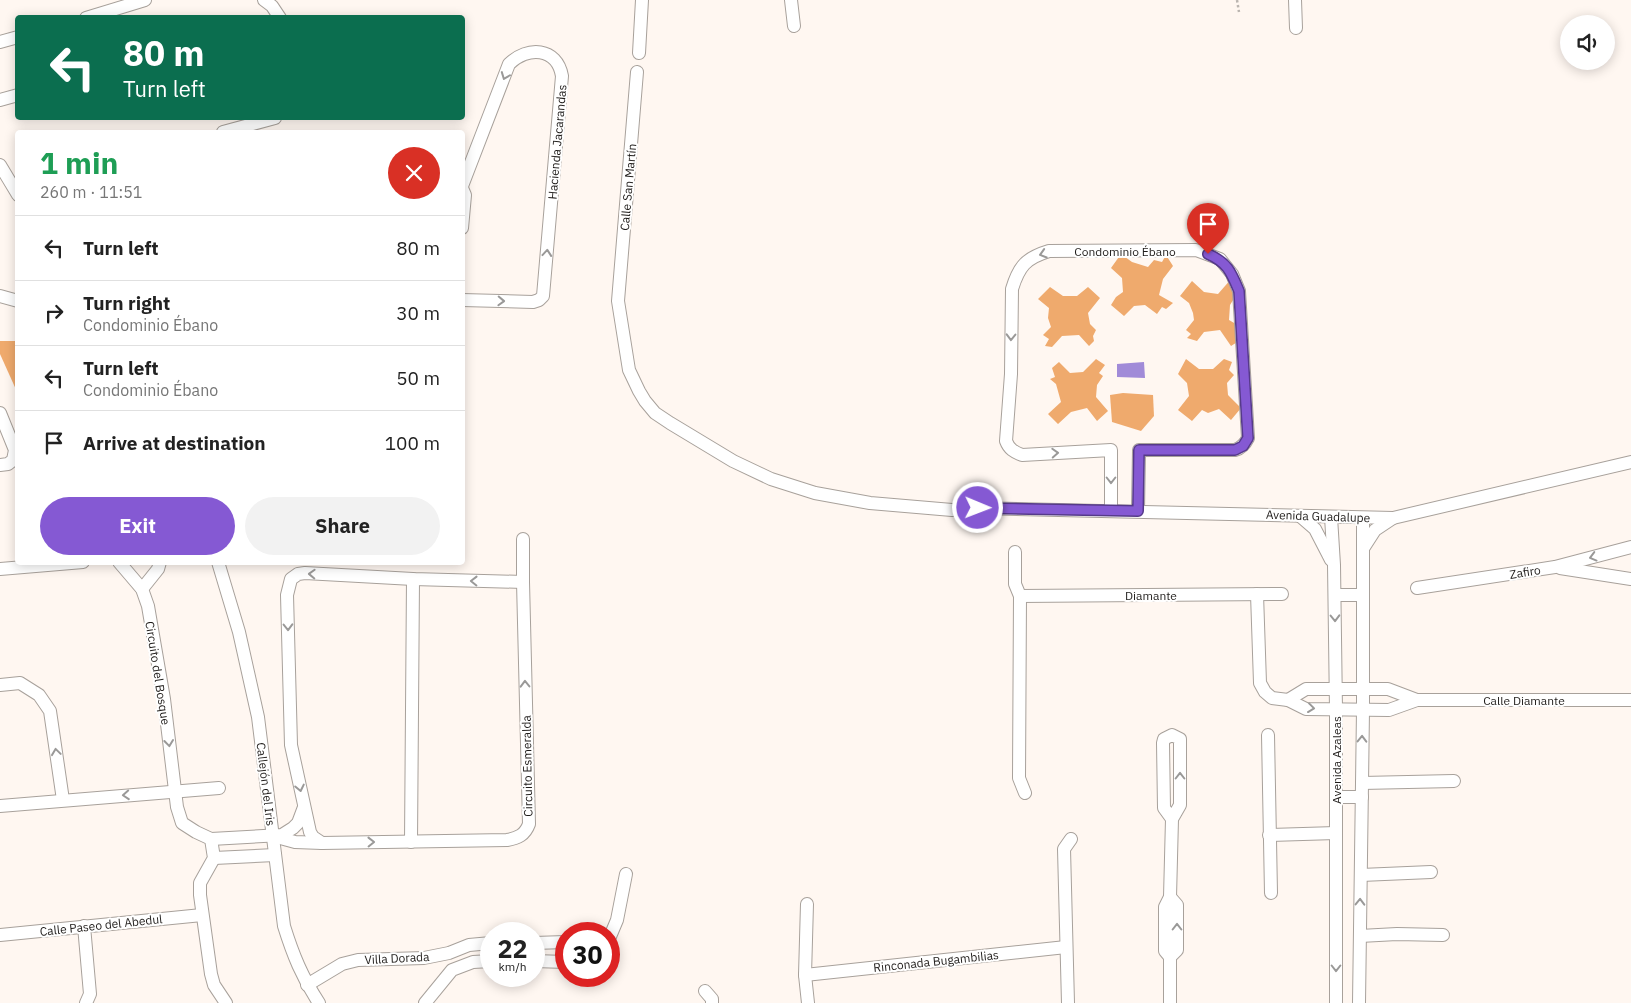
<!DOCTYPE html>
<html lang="en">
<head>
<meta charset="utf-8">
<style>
	body { margin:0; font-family:"IBM Plex Sans",sans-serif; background:#f2f2f2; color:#222; height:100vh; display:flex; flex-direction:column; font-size:19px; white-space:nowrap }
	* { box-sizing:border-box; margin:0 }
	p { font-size:16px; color:#767676 }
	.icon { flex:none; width:28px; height:28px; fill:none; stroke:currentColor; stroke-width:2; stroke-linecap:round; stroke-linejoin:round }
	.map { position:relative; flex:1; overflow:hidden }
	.details { position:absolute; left:15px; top:130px; width:450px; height:435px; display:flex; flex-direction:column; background:#fff; border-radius:5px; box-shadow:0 2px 12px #0003 }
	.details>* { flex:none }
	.hud { position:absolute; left:15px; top:15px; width:450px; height:105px; border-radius:5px; box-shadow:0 2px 12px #0003; background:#0b6e4f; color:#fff; overflow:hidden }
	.buttons { position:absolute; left:1560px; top:15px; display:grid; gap:10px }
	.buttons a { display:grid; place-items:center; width:55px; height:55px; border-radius:50%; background:#fff; box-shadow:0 2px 12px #0003; font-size:25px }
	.speed { position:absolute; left:480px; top:922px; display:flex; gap:10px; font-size:25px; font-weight:700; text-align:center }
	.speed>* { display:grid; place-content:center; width:65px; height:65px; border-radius:50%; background:#fff; box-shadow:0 2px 12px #0003; line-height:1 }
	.speed small { font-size:12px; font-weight:400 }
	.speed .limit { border:8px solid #d22; background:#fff; color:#111 }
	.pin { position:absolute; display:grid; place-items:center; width:42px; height:42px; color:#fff; margin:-51px -21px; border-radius:50% 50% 50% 0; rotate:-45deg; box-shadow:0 0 5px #0007 }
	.pin .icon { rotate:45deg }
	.me { position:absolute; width:55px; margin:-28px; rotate:91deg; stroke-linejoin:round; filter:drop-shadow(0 0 4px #0008) }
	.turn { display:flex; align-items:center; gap:18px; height:105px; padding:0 25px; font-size:22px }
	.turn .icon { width:65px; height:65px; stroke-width:2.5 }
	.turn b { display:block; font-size:35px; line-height:42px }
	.round { display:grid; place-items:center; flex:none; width:52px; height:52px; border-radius:26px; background:#f2f2f2 }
	.headline { display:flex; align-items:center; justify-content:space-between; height:85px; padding:0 25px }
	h1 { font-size:30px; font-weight:800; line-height:38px; color:#1e9e55 }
	.action { display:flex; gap:10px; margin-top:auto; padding:10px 25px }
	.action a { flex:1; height:58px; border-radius:30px; background:#8559d3; color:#fff; font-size:20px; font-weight:800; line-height:58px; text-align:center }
	.action a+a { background:#f2f2f2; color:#222 }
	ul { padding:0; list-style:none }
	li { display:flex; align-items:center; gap:15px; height:65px; padding:0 25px; border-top:1px solid #e0e0e0 }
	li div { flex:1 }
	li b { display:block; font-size:19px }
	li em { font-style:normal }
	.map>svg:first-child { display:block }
</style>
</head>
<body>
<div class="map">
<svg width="1631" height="1003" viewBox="0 0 1631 1003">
	<rect width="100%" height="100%" fill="#fff7f1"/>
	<path fill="#a18bd8" d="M1144 362 1145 378 1117 377V364Z"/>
	<g fill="#efaa6d">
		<path d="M1121 254 1132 262 1148 267 1154 260 1162 262 1166 255 1173 266 1163 279 1159 295 1173 303 1166 309 1162 307 1157 314 1145 305 1134 306 1124 316 1111 305 1116 297 1123 292 1122 278 1111 268Z"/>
		<path d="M1232 278 1238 292 1230 305 1229 320 1241 327 1235 333 1242 339 1231 346 1220 330 1204 332 1197 341 1187 338 1191 334 1186 330 1194 320 1193 313 1189 303 1180 296 1192 281 1204 292 1218 294Z"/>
		<path d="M1050 287 1063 296H1077L1088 287 1100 298 1088 313 1090 324 1096 330 1093 336 1094 341 1089 346 1079 335 1062 336 1052 347 1045 346 1049 339 1043 335 1051 327 1048 318 1049 308 1038 299Z"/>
		<path d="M0 341H18V394L0 354Z"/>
		<path d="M1096 359 1105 365 1099 373 1103 376 1097 385 1096 397 1108 411 1097 421 1087 408 1071 412 1058 424 1048 414 1061 402 1056 384 1050 379 1055 377 1052 368 1059 362 1070 373 1083 372Z"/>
		<path d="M1186 359 1199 369H1213L1224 359 1232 362 1229 370 1234 375 1227 383 1228 395 1241 408 1231 420 1219 409 1208 413 1202 410 1192 421 1178 410 1189 396 1187 383 1178 374Z"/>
		<path d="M1123 393 1153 395 1154 416 1141 431 1112 422 1110 395Z"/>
	</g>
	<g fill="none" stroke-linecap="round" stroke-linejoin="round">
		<g stroke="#a8a19b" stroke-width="14">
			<g id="minor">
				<path d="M264 0 272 6 280 18"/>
				<path d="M791 0 794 26"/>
				<path d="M1295 0 1296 28"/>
				<path d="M86 18 145 0"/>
				<path d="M0 42 18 37"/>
				<path d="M639 53 642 0"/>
				<path d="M637 72 618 301 629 370 639 391 645 401 655 413 670 423 733 461 771 479 815 493 870 503 952 510 977 508 1393 518 1631 462"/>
				<path d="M0 100 18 95"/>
				<path d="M223 132 275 118"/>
				<path d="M0 165 18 195"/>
				<path d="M462 186 509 64C527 46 557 47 562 76L543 296 539 300 533 302 462 300"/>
				<path d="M462 188 465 195 462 228"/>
				<path d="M0 296 18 301"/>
				<path d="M0 413 15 450 13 460 8 464 0 465"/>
				<path d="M1111 511V450L1022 455C1014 452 1009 449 1006 441L1011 374 1012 289C1019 266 1026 258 1049 251L1196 250 1220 259 1232 274 1239 291 1248 438C1245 444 1242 448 1235 450H1139L1138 511"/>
				<path d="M1300 516 1315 529 1331 560"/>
				<path d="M1331 517 1334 565 1336 710V1003"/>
				<path d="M1364 547 1375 530 1393 518"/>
				<path d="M1015 552V584L1020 596 1019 778 1025 793"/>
				<path d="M119 562 142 589 148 606 164 699 177 807 182 823 196 832 211 839 214 858 200 883V895L211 974 214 985 226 1003"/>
				<path d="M218 562 239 632 258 717 284 926C293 955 302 977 319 1003"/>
				<path d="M1560 568 1631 579"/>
				<path d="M0 569 83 562"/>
				<path d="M1417 588 1555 567 1631 547"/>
				<path d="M142 589 158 569 160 562"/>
				<path d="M1257 594 1260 683 1265 692 1272 698 1288 700 1306 709 1389 710 1417 700H1631"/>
				<path d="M1335 595H1363"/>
				<path d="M1020 596 1282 594"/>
				<path d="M0 685 20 683 39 695 50 711 63 800"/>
				<path d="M1288 700 1306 689H1388L1417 700"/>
				<path d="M1268 735 1271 893"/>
				<path d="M1362 783 1454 781"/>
				<path d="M1336 797H1362"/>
				<path d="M0 806 219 788"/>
				<path d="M1269 835 1336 833"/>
				<path d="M273 836 295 842 322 843 507 840C518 838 525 835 529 824L523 582V539"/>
				<path d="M211 839 282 835 293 828 298 823 304 807"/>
				<path d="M411 842 413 579"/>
				<path d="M322 843 313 837 310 832 291 745 287 595 291 579 298 574 305 573 413 579 523 582"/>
				<path d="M214 858 275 855"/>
				<path d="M1361 875 1431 872"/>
				<path d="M1170 897 1177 905V950L1170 957"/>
				<path d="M807 904 805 975 808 1003"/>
				<path d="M84 926 90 994 86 1003"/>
				<path d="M0 935 202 915"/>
				<path d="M1360 936 1397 934 1443 935"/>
				<path d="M609 939 617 920 626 874"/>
				<path d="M534 943 566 942"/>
				<path d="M534 961 566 962"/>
				<path d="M805 975 1066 947"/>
				<path d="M307 985 342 964 358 960 424 958 449 953 469 945 491 943"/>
				<path d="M705 991 712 999V1003"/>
				<path d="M425 1003 452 970 473 962 491 961"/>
				<path d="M1068 1003 1064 849 1071 839"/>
				<path d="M1170 1003V957L1165 951V907L1170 897 1172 819 1180 805V739L1172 735 1164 739 1163 743 1164 808 1172 819"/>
				<path d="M1359 1003 1363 710V518"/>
			</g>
		</g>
		<path stroke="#bbb5b0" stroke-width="2.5" stroke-dasharray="2.5 2.5" stroke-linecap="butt" d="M1237 0 1239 12"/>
		<use href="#minor" stroke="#fff" stroke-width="12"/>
	</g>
	<defs><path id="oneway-chevron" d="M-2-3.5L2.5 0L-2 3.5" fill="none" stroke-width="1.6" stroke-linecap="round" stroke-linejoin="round" transform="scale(1.25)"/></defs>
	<g stroke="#9a9998">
		<use href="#oneway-chevron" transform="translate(505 76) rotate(111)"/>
		<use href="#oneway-chevron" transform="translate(547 253) rotate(-85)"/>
		<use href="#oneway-chevron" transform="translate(1043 254) rotate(163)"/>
		<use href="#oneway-chevron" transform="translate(501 301) rotate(2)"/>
		<use href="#oneway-chevron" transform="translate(1011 337) rotate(91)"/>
		<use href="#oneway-chevron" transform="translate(1055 453) rotate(-3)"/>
		<use href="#oneway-chevron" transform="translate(1111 480) rotate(90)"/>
		<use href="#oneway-chevron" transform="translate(1593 557) rotate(165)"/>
		<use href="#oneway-chevron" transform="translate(312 574) rotate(-178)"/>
		<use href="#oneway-chevron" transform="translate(474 581) rotate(-179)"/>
		<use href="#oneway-chevron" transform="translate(1335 618) rotate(89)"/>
		<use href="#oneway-chevron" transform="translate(288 627) rotate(89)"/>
		<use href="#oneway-chevron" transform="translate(525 684) rotate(-91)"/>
		<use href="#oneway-chevron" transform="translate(1311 708) rotate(7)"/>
		<use href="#oneway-chevron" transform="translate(1362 739) rotate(-89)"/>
		<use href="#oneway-chevron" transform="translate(169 743) rotate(83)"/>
		<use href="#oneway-chevron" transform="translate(56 752) rotate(-98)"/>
		<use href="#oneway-chevron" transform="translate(1180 776) rotate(-90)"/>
		<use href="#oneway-chevron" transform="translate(300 788) rotate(78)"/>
		<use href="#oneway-chevron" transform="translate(126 795) rotate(176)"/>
		<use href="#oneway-chevron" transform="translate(371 842) rotate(-1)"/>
		<use href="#oneway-chevron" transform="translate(1360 902) rotate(-89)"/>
		<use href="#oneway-chevron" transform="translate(1177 927) rotate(-90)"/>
		<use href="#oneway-chevron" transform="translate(1336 968) rotate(90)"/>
	</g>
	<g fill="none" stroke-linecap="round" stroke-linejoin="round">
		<g stroke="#563a89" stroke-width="12">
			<path id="route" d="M978 508 1138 511 1139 450H1235L1243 446 1248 438 1239 291C1231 272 1228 263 1208 254"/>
		</g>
		<use href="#route" stroke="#8559d3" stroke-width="9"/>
	</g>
	<g text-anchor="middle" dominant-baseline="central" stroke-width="4" stroke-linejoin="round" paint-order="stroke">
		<g font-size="12" fill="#1f1c1a" stroke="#fff">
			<text transform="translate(557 142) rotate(-85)">Hacienda Jacarandas</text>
			<text transform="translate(628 187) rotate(-85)">Calle San Martín</text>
			<text x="1125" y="251">Condominio Ébano</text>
			<text transform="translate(1318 516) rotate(2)">Avenida Guadalupe</text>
			<text transform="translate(1525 572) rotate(-9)">Zafiro</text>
			<text x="1151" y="595">Diamante</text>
			<text transform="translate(158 673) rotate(81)">Circuito del Bosque</text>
			<text x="1524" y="700">Calle Diamante</text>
			<text transform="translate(1336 760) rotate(-90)">Avenida Azaleas</text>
			<text transform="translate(527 766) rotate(-91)">Circuito Esmeralda</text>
			<text transform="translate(266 784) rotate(83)">Callejón del Iris</text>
			<text transform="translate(101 925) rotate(-6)">Calle Paseo del Abedul</text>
			<text transform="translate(397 958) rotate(-3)">Villa Dorada</text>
			<text transform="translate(936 961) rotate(-6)">Rinconada Bugambilias</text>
		</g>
	</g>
</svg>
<div class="buttons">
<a><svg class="icon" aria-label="sound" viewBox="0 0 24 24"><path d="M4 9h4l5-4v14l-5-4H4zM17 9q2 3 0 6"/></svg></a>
</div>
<div class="speed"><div>22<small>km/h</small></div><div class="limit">30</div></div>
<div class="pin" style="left:1208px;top:254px;background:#d93025"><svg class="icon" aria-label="arrive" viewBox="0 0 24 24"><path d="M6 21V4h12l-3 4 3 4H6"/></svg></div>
<svg class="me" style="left:978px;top:508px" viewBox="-20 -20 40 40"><circle r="17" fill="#8559d3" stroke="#fff" stroke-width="3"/><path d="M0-11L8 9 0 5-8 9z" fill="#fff"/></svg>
<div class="hud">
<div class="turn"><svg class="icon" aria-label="left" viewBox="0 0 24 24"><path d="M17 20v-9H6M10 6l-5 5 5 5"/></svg><div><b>80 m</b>Turn left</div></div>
</div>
<section class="details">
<div class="headline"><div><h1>1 min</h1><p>260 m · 11:51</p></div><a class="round" style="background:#d93025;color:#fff"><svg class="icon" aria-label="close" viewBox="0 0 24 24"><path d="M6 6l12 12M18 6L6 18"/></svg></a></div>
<ul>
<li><svg class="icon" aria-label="left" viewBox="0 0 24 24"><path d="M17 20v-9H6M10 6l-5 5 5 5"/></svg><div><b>Turn left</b></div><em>80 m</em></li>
<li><svg class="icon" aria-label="right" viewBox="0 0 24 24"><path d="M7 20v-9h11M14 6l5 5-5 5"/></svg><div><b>Turn right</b><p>Condominio Ébano</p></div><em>30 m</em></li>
<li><svg class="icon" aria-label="left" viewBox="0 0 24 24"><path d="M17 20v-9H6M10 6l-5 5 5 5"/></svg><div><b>Turn left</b><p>Condominio Ébano</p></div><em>50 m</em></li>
<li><svg class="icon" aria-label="arrive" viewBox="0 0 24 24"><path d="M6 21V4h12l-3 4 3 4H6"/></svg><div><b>Arrive at destination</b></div><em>100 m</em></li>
</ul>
<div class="action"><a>Exit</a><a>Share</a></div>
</section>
</div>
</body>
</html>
